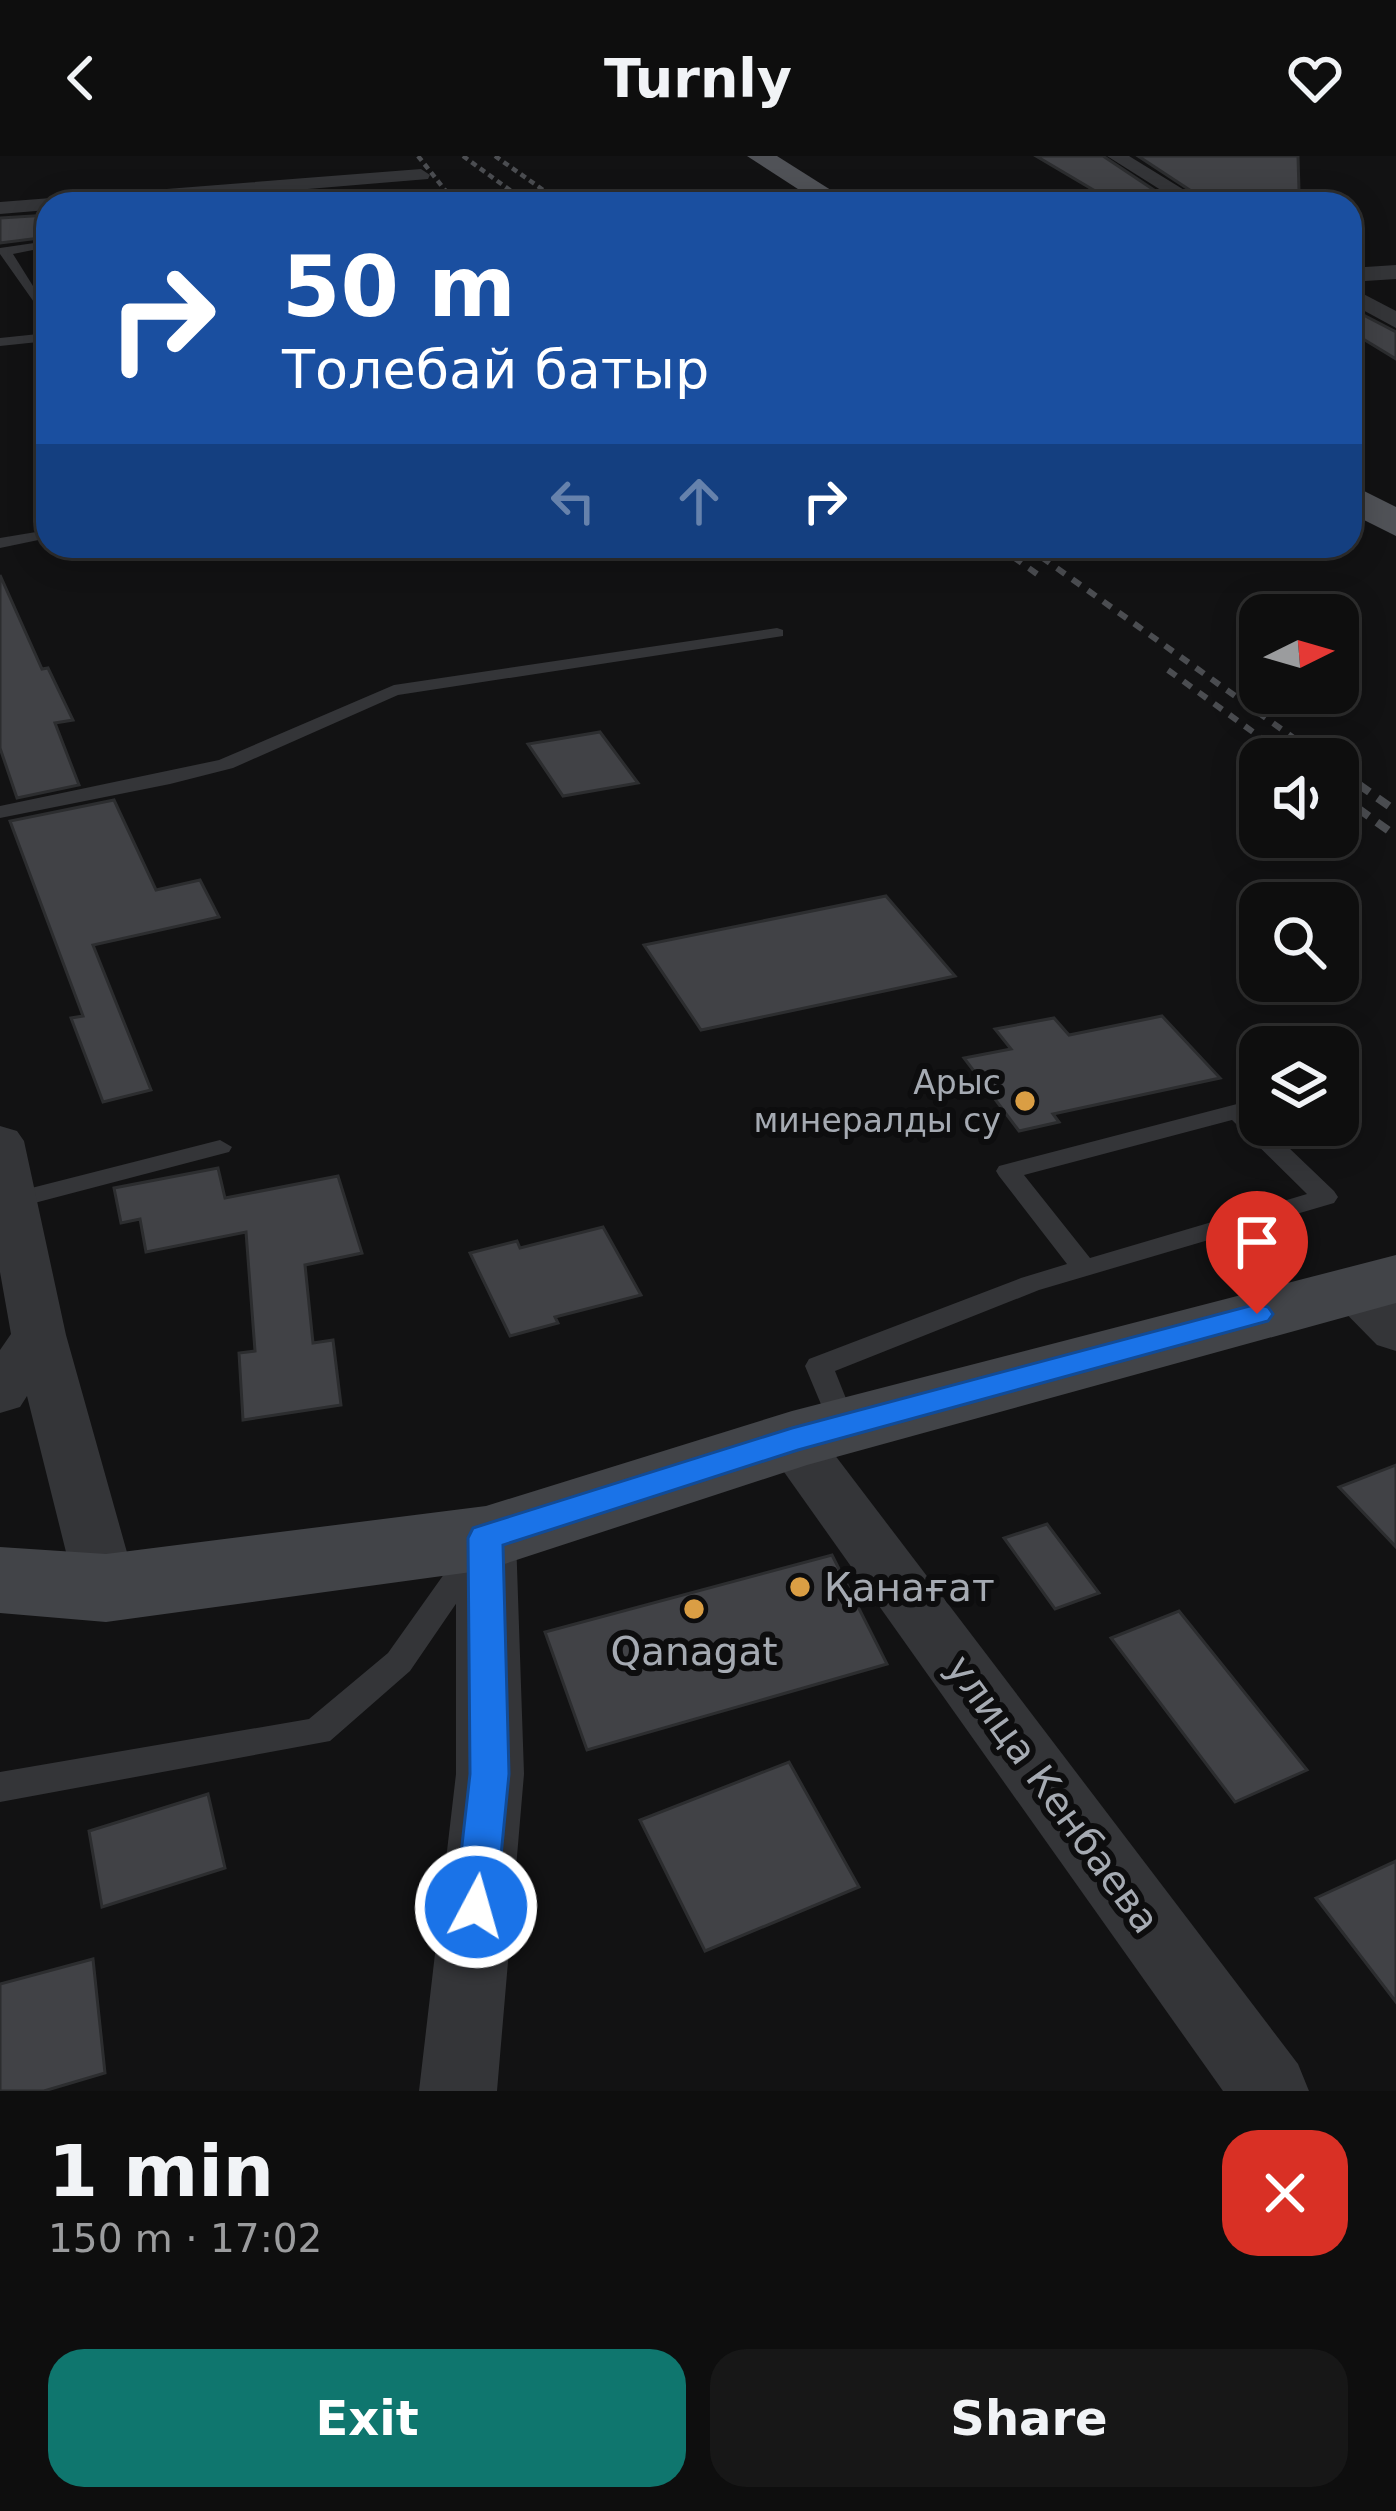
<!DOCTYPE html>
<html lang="en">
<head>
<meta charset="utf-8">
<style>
	body { margin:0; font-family:"DejaVu Sans",sans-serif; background:#171717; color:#f1f3f6; height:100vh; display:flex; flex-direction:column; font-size:45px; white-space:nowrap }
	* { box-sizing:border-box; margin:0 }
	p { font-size:39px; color:#9b9c9e }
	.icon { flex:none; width:66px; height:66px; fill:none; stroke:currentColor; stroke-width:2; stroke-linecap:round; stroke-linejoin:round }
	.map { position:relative; height:1935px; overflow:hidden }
	.panel { display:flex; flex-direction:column; background:#0e0e0e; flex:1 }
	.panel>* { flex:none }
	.guide { position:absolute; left:36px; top:36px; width:1326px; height:366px; border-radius:36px; box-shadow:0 6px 30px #0003,0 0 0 3px #2e2e2e; background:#1a4fa0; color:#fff; overflow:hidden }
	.needle { width:78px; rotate:85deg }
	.buttons { position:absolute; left:1239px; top:438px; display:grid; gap:24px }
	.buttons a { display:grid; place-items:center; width:120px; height:120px; border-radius:24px; background:#0e0e0e; box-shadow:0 6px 30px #0003,0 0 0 3px #2e2e2e; font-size:60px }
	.pin { position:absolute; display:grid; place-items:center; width:102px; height:102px; color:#fff; margin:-123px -51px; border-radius:50% 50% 50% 0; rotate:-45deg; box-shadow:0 0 12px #0007 }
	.pin .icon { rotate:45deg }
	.me { position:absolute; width:132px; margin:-66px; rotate:6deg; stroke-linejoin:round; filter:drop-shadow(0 0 9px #0008) }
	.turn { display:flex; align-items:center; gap:42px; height:252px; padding:0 48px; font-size:54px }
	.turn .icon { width:156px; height:156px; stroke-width:2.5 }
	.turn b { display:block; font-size:84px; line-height:102px }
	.lanes { display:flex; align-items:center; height:114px; padding:0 48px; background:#0003; justify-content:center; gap:60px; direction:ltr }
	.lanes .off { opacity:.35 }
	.round { display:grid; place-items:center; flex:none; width:126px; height:126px; border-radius:36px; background:#171717 }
	.overview { display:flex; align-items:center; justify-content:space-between; height:204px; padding:0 48px }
	h1 { font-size:72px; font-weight:700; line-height:90px }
	.button { display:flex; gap:24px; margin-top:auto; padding:24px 48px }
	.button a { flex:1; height:138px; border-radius:36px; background:#0f766e; color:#fff; font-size:48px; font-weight:700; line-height:138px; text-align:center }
	.button a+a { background:#171717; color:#f1f3f6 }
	header { display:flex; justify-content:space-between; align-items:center; height:156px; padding:0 48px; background:#0e0e0e; font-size:54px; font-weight:700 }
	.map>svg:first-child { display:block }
</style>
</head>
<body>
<header><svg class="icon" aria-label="back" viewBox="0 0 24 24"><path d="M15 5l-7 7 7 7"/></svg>Turnly<svg class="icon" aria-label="heart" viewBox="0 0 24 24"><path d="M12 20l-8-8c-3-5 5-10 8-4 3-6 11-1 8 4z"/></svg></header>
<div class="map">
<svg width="1396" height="1935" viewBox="0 0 1396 1935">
	<rect width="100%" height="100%" fill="#121213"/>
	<g fill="#414246" stroke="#2c2d2f" stroke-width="3">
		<path d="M1036 0H1103L1175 48H1131L1115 39H1102Z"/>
		<path d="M1138 0H1298L1299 34 1324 48H1211Z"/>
		<path d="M48 59V81L0 87V62Z"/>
		<path d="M1350 152 1396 176V203L1350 175Z"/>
		<path d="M0 419 42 513 48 512 73 564 55 567 79 629 17 642 0 592Z"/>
		<path d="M600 576 638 627 563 640 528 588Z"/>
		<path d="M114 644 156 734 200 724 219 761 93 789 151 934 103 946 71 862 83 860 10 665Z"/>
		<path d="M886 740 955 820 701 874 644 789Z"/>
		<path d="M1162 860 1220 922 1053 958 1059 966 1019 975 964 902 1011 893 995 873 1054 862 1069 879Z"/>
		<path d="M218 1012 225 1042 338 1020 362 1097 305 1109 313 1187 333 1184 341 1249 243 1264 239 1197 255 1195 246 1076 146 1096 140 1063 121 1067 114 1032Z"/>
		<path d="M603 1071 641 1139 555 1161 558 1167 510 1180 470 1097 517 1085 520 1092Z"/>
		<path d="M1396 1309V1391L1339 1331Z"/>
		<path d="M1047 1368 1099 1437 1055 1453 1004 1382Z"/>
		<path d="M832 1399 887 1508 587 1594 545 1476Z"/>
		<path d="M1179 1455 1307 1614 1235 1646 1111 1482Z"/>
		<path d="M789 1606 859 1731 705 1795 640 1664Z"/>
		<path d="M208 1638 225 1712 102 1751 89 1675Z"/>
		<path d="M1396 1705V1846L1316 1742Z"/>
		<path d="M93 1803 105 1917 44 1935H0V1828Z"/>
	</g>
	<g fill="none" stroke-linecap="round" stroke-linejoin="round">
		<g fill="#343538" fill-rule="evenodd">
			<path d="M48 85V91L13 98 48 154V166L0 98V92Z"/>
			<path d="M48 177V185L0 190V182Z"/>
			<path d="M48 374V382L0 392V382Z"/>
			<path d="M777 472 783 474V480L398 539 233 612 170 628 0 662V650L219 604 394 529Z"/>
			<path d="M1237 948 1245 950 1260 964V969H1265L1334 1035 1338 1041 1334 1047 1039 1134 835 1215 857 1270 853 1277 843 1280 833 1277 805 1210 809 1203 1021 1122 1067 1108 999 1020 996 1015 999 1010ZM1232 964 1307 1038 1090 1102 1024 1019Z"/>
			<path d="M220 984 232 991 229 996 0 1056V1040Z"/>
			<path d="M475 1386 486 1390 490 1398 410 1515 330 1585 0 1646V1616L309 1563 388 1497 464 1390Z"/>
		</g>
		<g fill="#343538" fill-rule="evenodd">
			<path d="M1107 0H1129L1207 48H1183Z"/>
			<path d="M421 13 430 19 428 23 127 48H48V54L0 58V46Z"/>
			<path d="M1396 109V123L1350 126V112Z"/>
			<path d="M1350 131 1396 155V172L1350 147Z"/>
			<path d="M0 970 17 975 24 985 66 1179 137 1432 128 1449 106 1456 84 1449 75 1432 27 1240 20 1251 0 1257V1194L11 1178 0 1116Z"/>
			<path d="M1349 1115 1368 1120 1396 1146V1195L1377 1189 1322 1133 1330 1120Z"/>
			<path d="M792 1263 812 1269 1298 1908 1309 1935H1223L772 1299 763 1284 772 1269Z"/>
			<path d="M486 1359 507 1366 516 1382 524 1618 497 1935H419L456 1618V1382L465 1366Z"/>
		</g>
		<path fill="#424448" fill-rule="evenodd" d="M1396 1099V1147L807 1309 486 1414 106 1466 0 1457V1391L106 1398 486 1350 792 1255Z"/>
		<g fill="#505257" fill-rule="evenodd">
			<path d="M747 0H777L853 48H821Z"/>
			<path d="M1350 328 1396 351V380L1350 357Z"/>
		</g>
		<g stroke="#4b4d51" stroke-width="4.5" stroke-dasharray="6 4.5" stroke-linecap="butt">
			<path d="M418 0 456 48"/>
			<path d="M463 0 529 48"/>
			<path d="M495 0 563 48"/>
		</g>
		<g stroke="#4b4d51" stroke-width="6" stroke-dasharray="10 9" stroke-linecap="butt">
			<path d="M998 390 1037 418"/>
			<path d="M1026 390 1323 603"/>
			<path d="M1168 514 1290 603"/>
			<path d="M1338 614 1362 631"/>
		</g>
		<g stroke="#4b4d51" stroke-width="8" stroke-dasharray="14 10" stroke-linecap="butt">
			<path d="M1358 628 1396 655"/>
			<path d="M1338 638 1396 680"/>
		</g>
	</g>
	<path fill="#1a73e8" stroke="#114b97" stroke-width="3" d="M1257 1148 1268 1151 1273 1158 1268 1165 798 1294 503 1389 509 1618 496 1751 490 1765 476 1770 461 1765 455 1751 470 1618 468 1382 473 1372 792 1272Z"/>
	<g fill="#da9e44" stroke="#0d0d0e" stroke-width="4.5">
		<circle cx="1025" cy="945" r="12"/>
		<circle cx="800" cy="1431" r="12"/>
		<circle cx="694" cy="1453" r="12"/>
	</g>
	<g text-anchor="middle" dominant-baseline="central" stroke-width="12" stroke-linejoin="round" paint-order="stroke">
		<g font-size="33" fill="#a5aab2" stroke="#0d0d0e" text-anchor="end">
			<text x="1001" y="926">Арыс<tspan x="1001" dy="38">минералды су</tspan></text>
		</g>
		<g font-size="39" fill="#a5aab2" stroke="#0d0d0e" text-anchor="start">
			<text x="824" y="1431">Қанағат</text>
			<text x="694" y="1495" text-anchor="middle">Qanagat</text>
		</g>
		<g font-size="39" fill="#a5aab2" stroke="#0d0d0e">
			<text transform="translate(1053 1638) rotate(54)">улица Кенбаева</text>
		</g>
	</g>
</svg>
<div class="buttons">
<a><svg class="needle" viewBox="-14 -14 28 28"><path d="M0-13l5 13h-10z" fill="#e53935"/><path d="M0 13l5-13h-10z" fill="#9b9c9e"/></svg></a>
<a><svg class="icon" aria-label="sound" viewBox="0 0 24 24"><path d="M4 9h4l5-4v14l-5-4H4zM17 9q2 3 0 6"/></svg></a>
<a><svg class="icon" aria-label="search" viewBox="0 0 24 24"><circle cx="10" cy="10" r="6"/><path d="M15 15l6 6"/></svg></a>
<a><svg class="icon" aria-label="layers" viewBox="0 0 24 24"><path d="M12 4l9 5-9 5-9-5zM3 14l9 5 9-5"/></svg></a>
</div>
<div class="pin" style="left:1257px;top:1158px;background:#d93025"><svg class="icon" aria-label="arrive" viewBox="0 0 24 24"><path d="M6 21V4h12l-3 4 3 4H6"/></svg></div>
<svg class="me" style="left:476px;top:1751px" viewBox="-20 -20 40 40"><circle r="17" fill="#1a73e8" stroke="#fff" stroke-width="3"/><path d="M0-11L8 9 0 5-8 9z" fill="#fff"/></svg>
<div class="guide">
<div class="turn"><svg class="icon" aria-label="right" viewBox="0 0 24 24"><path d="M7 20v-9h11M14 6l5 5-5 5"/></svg><div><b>50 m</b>Толебай батыр</div></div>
<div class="lanes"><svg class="icon off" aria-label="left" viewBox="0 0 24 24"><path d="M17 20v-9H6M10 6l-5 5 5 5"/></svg><svg class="icon off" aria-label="ahead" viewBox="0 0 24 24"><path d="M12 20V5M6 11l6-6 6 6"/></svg><svg class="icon" aria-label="right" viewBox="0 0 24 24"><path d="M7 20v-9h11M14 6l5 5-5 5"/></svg></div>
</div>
</div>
<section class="panel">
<div class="overview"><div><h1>1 min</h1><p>150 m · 17:02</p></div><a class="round" style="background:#d93025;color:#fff"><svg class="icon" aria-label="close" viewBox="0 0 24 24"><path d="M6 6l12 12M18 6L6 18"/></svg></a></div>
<div class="button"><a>Exit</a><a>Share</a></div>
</section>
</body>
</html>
